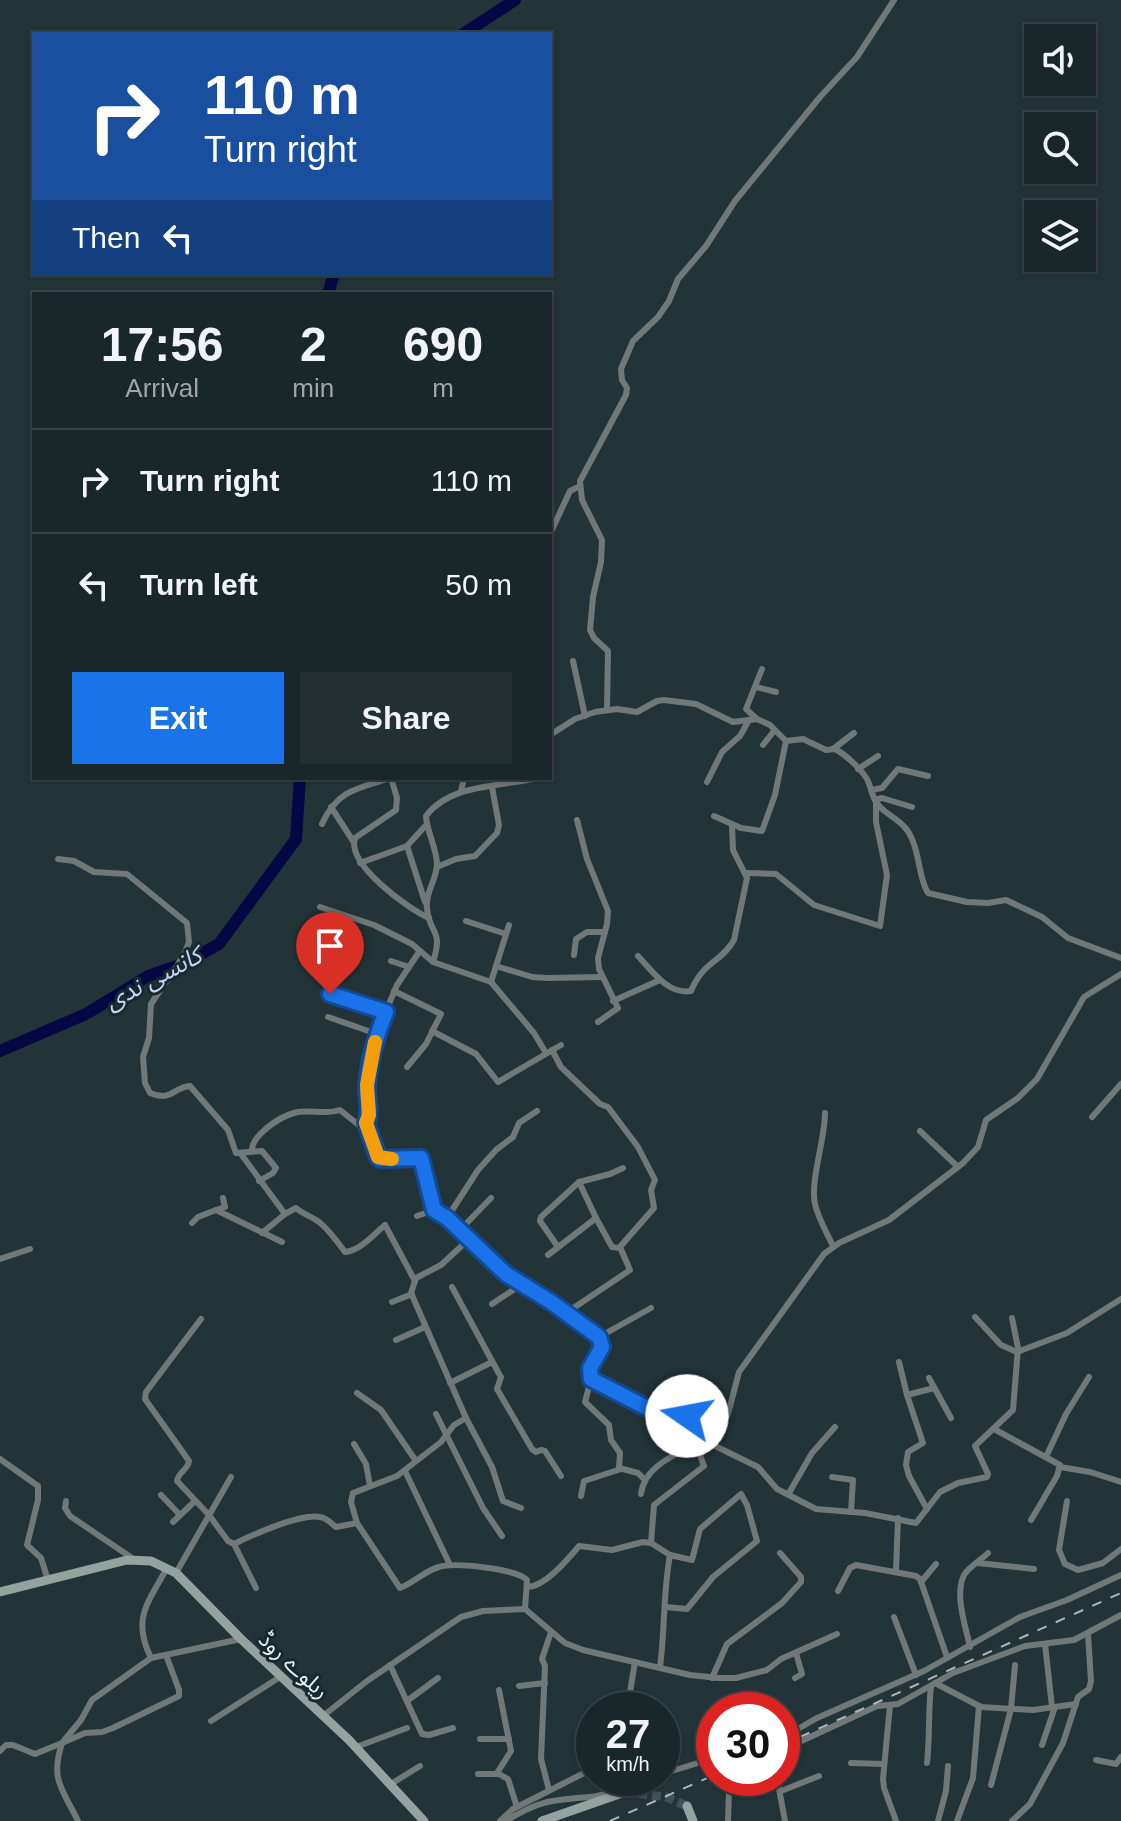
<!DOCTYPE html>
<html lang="en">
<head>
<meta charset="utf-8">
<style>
	body { margin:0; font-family:Arial,"Noto Sans Arabic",sans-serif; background:#232f32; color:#f1f3f6; height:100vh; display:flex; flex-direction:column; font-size:30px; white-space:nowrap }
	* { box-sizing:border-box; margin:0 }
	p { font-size:26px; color:#9fa5a8 }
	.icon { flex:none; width:44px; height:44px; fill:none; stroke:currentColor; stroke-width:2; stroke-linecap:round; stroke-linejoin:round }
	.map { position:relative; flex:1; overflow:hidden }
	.panel { position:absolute; left:32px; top:292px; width:520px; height:488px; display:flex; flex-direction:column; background:#1a272a; border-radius:0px; box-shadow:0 2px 6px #0004,0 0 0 2px #384447 }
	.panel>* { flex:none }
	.banner { position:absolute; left:32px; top:32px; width:520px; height:244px; border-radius:0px; box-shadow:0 2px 6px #0004,0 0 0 2px #384447; background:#1a4fa0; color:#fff; overflow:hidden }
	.controls { position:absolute; left:1024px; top:24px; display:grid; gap:16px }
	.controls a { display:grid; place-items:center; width:72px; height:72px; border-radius:0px; background:#1a272a; box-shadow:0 2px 6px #0004,0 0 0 2px #384447; font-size:40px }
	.speed { position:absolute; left:576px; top:1692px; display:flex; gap:16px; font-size:40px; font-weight:700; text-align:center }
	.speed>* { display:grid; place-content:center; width:104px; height:104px; border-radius:50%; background:#1a272a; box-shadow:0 2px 6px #0004,0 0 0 2px #384447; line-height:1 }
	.speed small { font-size:20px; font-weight:400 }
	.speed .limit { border:12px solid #d22; background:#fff; color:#111 }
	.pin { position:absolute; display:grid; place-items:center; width:68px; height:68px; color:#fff; margin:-82px -34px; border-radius:50% 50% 50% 0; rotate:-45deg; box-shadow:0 0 8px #0007 }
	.pin .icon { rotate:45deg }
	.me { position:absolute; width:88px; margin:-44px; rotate:282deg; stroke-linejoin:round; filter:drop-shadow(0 0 6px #0008) }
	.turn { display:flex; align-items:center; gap:28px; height:168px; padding:0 40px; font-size:36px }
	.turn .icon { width:104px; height:104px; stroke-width:2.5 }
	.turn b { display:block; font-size:56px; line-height:68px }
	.then { display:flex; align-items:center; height:76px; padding:0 40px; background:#0003; gap:16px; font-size:30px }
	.eta { display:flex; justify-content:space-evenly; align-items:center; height:136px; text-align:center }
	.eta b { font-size:48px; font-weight:700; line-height:56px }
	.action { display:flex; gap:16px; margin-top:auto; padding:16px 40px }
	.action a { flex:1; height:92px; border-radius:0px; background:#1a73e8; color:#fff; font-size:32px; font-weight:700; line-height:92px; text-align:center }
	.action a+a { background:#232f32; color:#f1f3f6 }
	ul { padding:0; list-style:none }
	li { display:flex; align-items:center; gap:24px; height:104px; padding:0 40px; border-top:2px solid #384447 }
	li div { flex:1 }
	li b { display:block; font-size:30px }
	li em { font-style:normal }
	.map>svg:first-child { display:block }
</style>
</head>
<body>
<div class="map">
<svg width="1121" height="1821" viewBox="0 0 1121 1821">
	<rect width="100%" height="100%" fill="#233438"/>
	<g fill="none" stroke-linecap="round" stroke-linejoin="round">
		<g stroke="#040744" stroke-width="12">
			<path d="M463 34 515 0"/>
			<path d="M328 294 334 274"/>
			<path d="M0 1051 86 1014 148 976 183 964 219 944 296 839 300 778"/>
		</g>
		<path stroke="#415154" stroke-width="9" stroke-dasharray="9 4.5" stroke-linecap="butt" d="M625 1792 666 1797 687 1806"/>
		<g stroke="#717978" stroke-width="6">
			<path d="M550 534 570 491 580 486"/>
			<path d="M573 661 585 716"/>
			<path d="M756 687 776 692"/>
			<path d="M607 709 608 651 594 638 590 630 593 597 601 562 602 540 582 500 580 481 626 395 627 388 622 380 621 369 633 341 658 317 669 301 678 279 706 246 735 201 820 97 857 57 894 0"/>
			<path d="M757 719 746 709 762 669"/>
			<path d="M550 735 575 719 595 712 617 709 637 712 657 701 664 700 696 704 733 722 757 719 770 725 786 741 803 739 826 750 835 749C846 755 860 768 867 779 872 789 872 800 881 808 892 818 906 823 912 839 920 857 919 879 928 893L967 902 988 903 1006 900 1042 917 1068 938 1121 958"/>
			<path d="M763 745 774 731"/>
			<path d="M833 749 854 733"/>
			<path d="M858 769 878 756"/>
			<path d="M391 778 397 798 396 810 355 838C346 864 407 908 429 918"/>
			<path d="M707 782 722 752 740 736 749 720"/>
			<path d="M871 790 882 788 898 769 928 776"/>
			<path d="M461 791 464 778"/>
			<path d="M875 800 882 798 912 807"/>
			<path d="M331 807 353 841"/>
			<path d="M714 816 741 828 762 831 775 795 786 741"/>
			<path d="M577 820 587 859 608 911 607 924 598 958 599 969 618 1008 598 1022"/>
			<path d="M322 824C337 790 358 788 391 778"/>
			<path d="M407 846 425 902"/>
			<path d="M58 859 74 861 94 872 127 874 187 923 189 942 184 955 151 1004 149 1038 143 1057 145 1083 150 1093C172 1102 173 1087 190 1086L228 1130 236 1153 262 1151 276 1168 273 1173 259 1181"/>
			<path d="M360 863 407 846 427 824"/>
			<path d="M437 867 456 859 475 856 497 833 499 825 492 787"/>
			<path d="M745 873 776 874 814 905 880 926 887 875 876 822V801"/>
			<path d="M320 907 374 925 412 944 433 962 491 982 534 1033 546 1053"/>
			<path d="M466 921 506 934"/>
			<path d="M340 940 329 986 330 994 386 1012"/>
			<path d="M419 952 397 985 378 1030 367 1085 369 1115 366 1123 378 1157 380 1159 421 1158 434 1210 450 1221 506 1274 551 1302 599 1337 602 1347 590 1368 591 1379 645 1407 686 1411 693 1440 703 1451"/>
			<path d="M574 955 576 939 587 932H605"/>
			<path d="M638 956C652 971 668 995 691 991 704 960 721 963 734 940L747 878 733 850 732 825"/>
			<path d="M391 961 409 967"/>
			<path d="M433 962C444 928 429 935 427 908 425 893 436 881 437 865 437 848 427 833 426 816 451 783 501 787 537 778"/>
			<path d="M496 966 532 977 548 978 602 977"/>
			<path d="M491 982 509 925"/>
			<path d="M394 991 441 1014 426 1044 407 1067"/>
			<path d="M613 1001 660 980"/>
			<path d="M328 1017 377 1034"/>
			<path d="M432 1031 476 1054 498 1082 561 1045"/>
			<path d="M825 1113C825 1140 810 1180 815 1204 818 1218 827 1233 833 1246"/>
			<path d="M1092 1117 1121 1084"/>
			<path d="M920 1131 958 1167"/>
			<path d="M252 1151C251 1136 279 1117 294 1113 309 1109 325 1115 340 1110L360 1126 366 1123"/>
			<path d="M241 1154 285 1214 296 1208C304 1215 311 1216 319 1222 329 1230 337 1241 345 1252 361 1250 373 1235 385 1225L415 1281"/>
			<path d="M579 1182 596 1218"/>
			<path d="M216 1210 225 1207 223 1198"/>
			<path d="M417 1216 434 1210"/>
			<path d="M447 1218 478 1170 496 1150 513 1137 519 1123 537 1111"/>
			<path d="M192 1223 198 1217 216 1210 282 1242"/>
			<path d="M459 1231 491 1198"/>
			<path d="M262 1233 285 1214"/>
			<path d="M468 1240 441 1265 416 1278 411 1293 466 1418 492 1467 503 1501 521 1508"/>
			<path d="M558 1247 540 1221 541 1217 579 1182 610 1174 623 1168"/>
			<path d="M548 1255 596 1218 612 1247 619 1248 654 1208 651 1190 655 1180 638 1147 608 1107 600 1104 561 1067 552 1050"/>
			<path d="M0 1259 30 1249"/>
			<path d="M452 1287 498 1372 501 1377 497 1389 532 1449 536 1452 541 1450 545 1451 561 1476"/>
			<path d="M392 1302 412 1294"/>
			<path d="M492 1304 522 1284"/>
			<path d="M566 1313 630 1270 620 1247"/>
			<path d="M975 1317 1001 1345 1017 1352 1067 1333 1121 1299"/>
			<path d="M201 1319 146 1392 145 1399 189 1461C188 1470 178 1472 177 1481L209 1515 228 1541 234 1544 256 1588"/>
			<path d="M599 1337 651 1308"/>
			<path d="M396 1340 425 1327"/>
			<path d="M899 1362 907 1395 923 1443 908 1452 906 1465 909 1476 927 1509"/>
			<path d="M929 1378 951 1418"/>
			<path d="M591 1379 585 1402 609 1425 611 1440 620 1453 619 1468 638 1473 645 1480"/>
			<path d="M450 1383 492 1362"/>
			<path d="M357 1393 381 1410 416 1461"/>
			<path d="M907 1395 934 1388"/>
			<path d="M436 1414 483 1508 502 1536"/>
			<path d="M994 1429 1060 1465 1057 1476 1031 1520"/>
			<path d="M354 1444 366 1464 370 1486"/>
			<path d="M711 1444 758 1467 777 1489 816 1509 865 1513 916 1523 940 1492 958 1483 987 1477 988 1474 975 1446 1013 1410 1018 1348 1012 1318"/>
			<path d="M1046 1457 1066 1414 1089 1377"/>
			<path d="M0 1459 38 1486V1500L27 1545 41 1558 48 1580"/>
			<path d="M1060 1467 1090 1472 1121 1482"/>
			<path d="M405 1471 450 1565"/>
			<path d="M832 1477 853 1480 851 1512"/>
			<path d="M789 1493 812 1453 835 1427"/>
			<path d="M641 1494C644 1467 674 1455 696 1444"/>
			<path d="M161 1495 180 1515"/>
			<path d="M581 1496 584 1481 621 1469"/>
			<path d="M66 1501 65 1508 70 1516 135 1560"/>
			<path d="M1067 1501 1059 1550 1065 1564 1078 1570 1103 1563 1121 1549"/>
			<path d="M173 1522 194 1502"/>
			<path d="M357 1523 351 1502 353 1493 397 1476 441 1442 454 1425 466 1418"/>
			<path d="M651 1543 654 1505 704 1466 700 1455 715 1438 728 1414 739 1372 824 1254 839 1243 889 1220 963 1163 978 1147 986 1120 1018 1098 1037 1079 1084 997 1121 974"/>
			<path d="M234 1544C252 1535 301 1513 320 1517 327 1518 332 1524 336 1527L357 1523 400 1588C414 1583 424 1571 439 1567 455 1562 517 1569 527 1580L525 1609"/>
			<path d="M978 1563 1034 1569"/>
			<path d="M896 1571 898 1518"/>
			<path d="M176 1573 231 1477"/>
			<path d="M921 1582 936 1564"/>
			<path d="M528 1587C546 1586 568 1559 579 1546L612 1550 643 1542 651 1543 670 1555 692 1560 700 1529 741 1494 747 1505 757 1541 713 1577 687 1609 666 1607"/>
			<path d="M838 1591 850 1568 856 1565 916 1576 920 1579 947 1657"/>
			<path d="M894 1617 916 1675"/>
			<path d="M1045 1644 1052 1707"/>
			<path d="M970 1647C966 1627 954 1595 964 1575 969 1567 981 1560 988 1553"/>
			<path d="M151 1658C132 1619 147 1604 167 1568"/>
			<path d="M390 1665 422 1734 429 1735 453 1728"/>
			<path d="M660 1667C665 1630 663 1592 670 1555"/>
			<path d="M712 1678 727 1644 782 1603 801 1582V1577L780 1553"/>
			<path d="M795 1678 802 1674 796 1653"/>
			<path d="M935 1683 981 1707 1033 1710 1076 1704"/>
			<path d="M519 1686 545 1683"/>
			<path d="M407 1701 438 1678"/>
			<path d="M890 1705 883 1779 884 1788 896 1821"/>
			<path d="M627 1710 635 1662"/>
			<path d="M323 1716 367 1681 461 1617 483 1611 525 1609 565 1643 583 1650 690 1675 718 1678H736L767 1670 781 1659 837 1634"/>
			<path d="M211 1721 280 1677"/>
			<path d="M782 1738 817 1718 924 1671 1020 1617 1067 1600 1121 1575"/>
			<path d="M480 1739H509"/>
			<path d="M1042 1745 1055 1707"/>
			<path d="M356 1747 407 1728"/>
			<path d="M782 1750 877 1706 898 1704 953 1673 1025 1646 1074 1640 1121 1615"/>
			<path d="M0 1751 6 1745H13L35 1754 62 1743 81 1720 92 1700 151 1658 241 1639"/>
			<path d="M1096 1760 1116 1764 1121 1757"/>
			<path d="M851 1763 884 1764"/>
			<path d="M927 1763C930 1737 928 1713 931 1686"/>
			<path d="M497 1773 511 1751 499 1690"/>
			<path d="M478 1774H499L508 1779 517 1807"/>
			<path d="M662 1774 714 1758"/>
			<path d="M777 1778 785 1821"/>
			<path d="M391 1784 420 1766"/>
			<path d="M991 1785 1011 1709 1015 1665"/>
			<path d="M549 1790 541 1759 545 1666 542 1659 551 1632"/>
			<path d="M781 1791 819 1776"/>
			<path d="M78 1821C62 1788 50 1780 62 1743L85 1733 102 1732 113 1728 179 1696V1690L166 1655"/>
			<path d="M500 1821 513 1809 594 1768"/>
			<path d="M506 1821C539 1800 553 1800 590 1797 610 1795 631 1785 650 1778"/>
			<path d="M728 1821 729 1791 753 1778"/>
			<path d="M938 1821 946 1791 948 1766"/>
			<path d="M957 1821 973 1778 979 1706"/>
			<path d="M1012 1821 1030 1804 1063 1743 1078 1697 1089 1689 1091 1681 1088 1634"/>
		</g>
		<g stroke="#94a2a0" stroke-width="9">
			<path d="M0 1592 127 1560 151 1561 176 1573 241 1639 349 1740 424 1821"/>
			<path d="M687 1806 693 1821"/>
			<path d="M542 1821 625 1792"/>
		</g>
		<g stroke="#acb8bb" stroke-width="2" stroke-dasharray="10 10" stroke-linecap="butt">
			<path d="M782 1745 1121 1593"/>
			<path d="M610 1821 714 1775"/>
		</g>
	</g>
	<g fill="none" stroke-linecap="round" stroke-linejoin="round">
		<g stroke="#114b97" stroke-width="20">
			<path id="route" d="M330 994 386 1012C376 1036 369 1061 367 1086 366 1099 372 1112 366 1123L378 1157 380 1159 421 1158 434 1210 447 1218 506 1274 551 1302 599 1337 602 1347 590 1368 591 1379 645 1407 685 1410 687 1416"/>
		</g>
		<use href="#route" stroke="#1a73e8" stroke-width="14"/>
		<path stroke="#f59e0b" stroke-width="14" d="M375 1042 367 1085 369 1115 366 1123 378 1157 392 1159"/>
	</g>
	<g text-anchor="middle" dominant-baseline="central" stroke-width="6" stroke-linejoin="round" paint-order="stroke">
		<g font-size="22" fill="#e8f3f5" stroke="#192a2e">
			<text transform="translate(294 1665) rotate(43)">ریلوے روڈ</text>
		</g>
		<g font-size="24" font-style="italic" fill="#c5d5fb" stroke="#192a2e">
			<text transform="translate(153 978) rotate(-28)">کانسی ندی</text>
		</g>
	</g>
</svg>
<div class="controls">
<a><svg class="icon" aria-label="sound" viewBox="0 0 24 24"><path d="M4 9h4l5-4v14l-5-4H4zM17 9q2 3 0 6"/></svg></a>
<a><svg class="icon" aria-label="search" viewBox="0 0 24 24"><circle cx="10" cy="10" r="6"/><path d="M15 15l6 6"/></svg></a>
<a><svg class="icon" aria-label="layers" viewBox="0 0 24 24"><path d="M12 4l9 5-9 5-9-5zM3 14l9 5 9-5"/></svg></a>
</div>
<div class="speed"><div>27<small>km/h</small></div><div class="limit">30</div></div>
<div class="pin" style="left:330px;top:994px;background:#d93025"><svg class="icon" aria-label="arrive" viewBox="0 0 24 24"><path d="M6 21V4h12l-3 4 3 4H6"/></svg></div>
<svg class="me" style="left:687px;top:1416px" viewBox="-20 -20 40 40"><circle r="19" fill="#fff"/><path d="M0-13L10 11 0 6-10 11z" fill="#1a73e8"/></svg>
<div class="banner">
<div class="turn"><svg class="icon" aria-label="right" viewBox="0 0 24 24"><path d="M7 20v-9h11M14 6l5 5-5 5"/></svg><div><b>110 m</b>Turn right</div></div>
<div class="then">Then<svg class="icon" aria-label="left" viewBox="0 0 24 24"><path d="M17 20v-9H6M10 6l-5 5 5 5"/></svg></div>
</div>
<section class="panel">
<div class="eta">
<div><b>17:56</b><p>Arrival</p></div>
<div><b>2</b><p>min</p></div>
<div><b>690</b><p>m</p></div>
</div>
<ul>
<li><svg class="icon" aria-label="right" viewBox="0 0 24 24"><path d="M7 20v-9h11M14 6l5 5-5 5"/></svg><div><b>Turn right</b></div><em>110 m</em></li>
<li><svg class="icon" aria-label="left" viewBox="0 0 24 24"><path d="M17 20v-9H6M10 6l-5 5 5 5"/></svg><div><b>Turn left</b></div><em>50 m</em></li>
</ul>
<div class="action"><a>Exit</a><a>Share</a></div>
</section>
</div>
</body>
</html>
